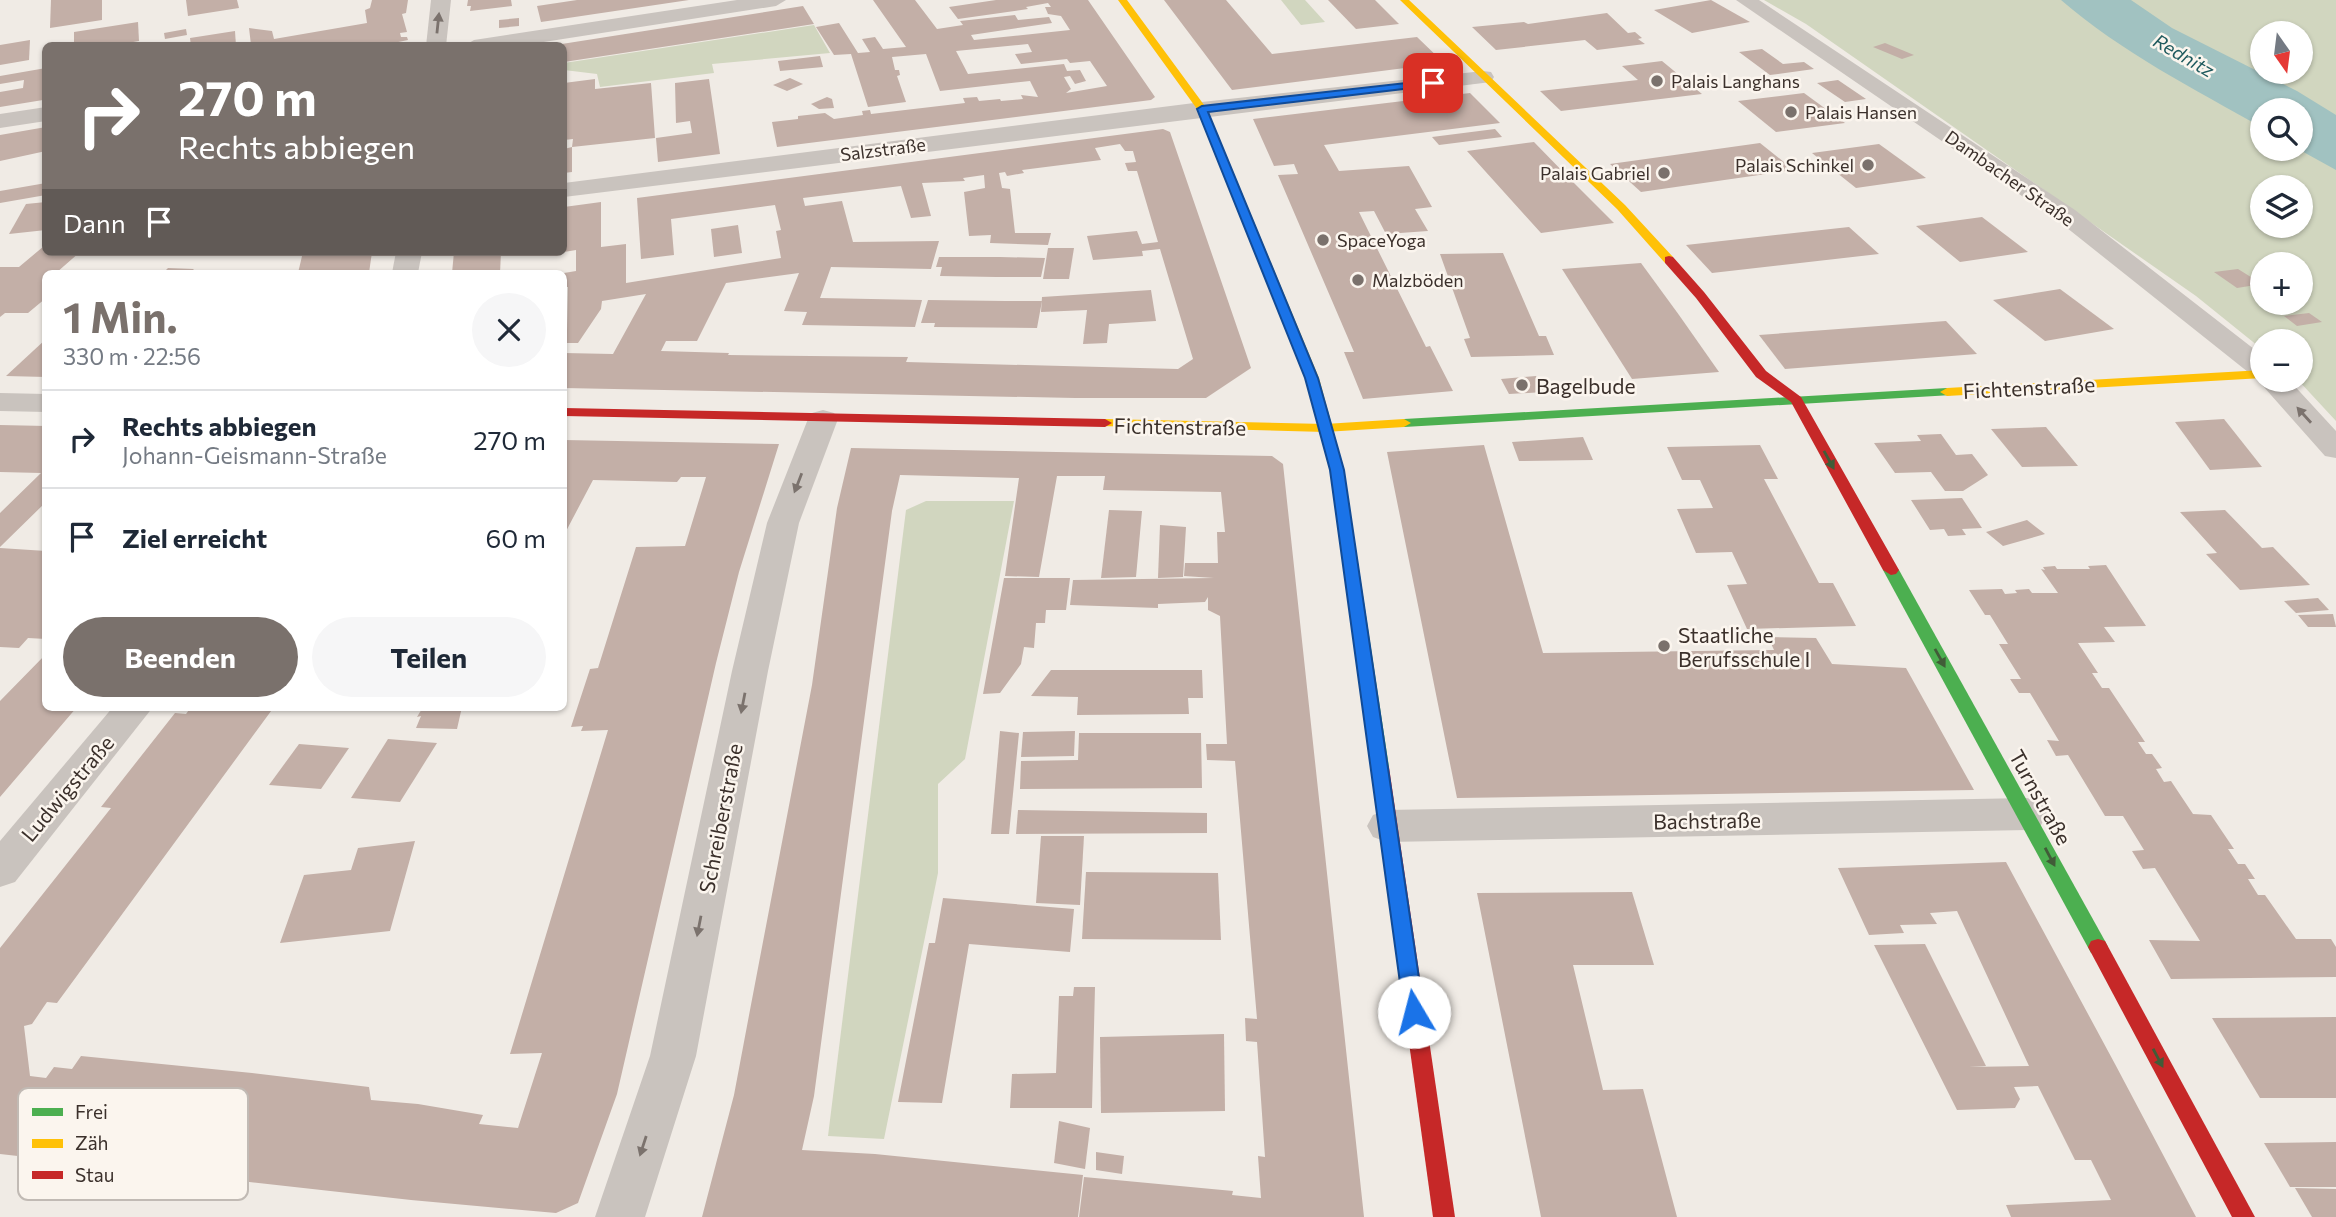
<!DOCTYPE html>
<html lang="de">
<head>
<meta charset="utf-8">
<style>
	body { margin:0; font-family:Commissioner,sans-serif; background:#f6f6f7; color:#1f2937; height:100vh; display:flex; flex-direction:column; font-size:26px; white-space:nowrap }
	* { box-sizing:border-box; margin:0 }
	p { font-size:23px; color:#747a83 }
	.icon { flex:none; width:38px; height:38px; fill:none; stroke:currentColor; stroke-width:2; stroke-linecap:round; stroke-linejoin:round }
	.map { position:relative; flex:1; overflow:hidden }
	.details { position:absolute; left:42px; top:270px; width:525px; height:441px; display:flex; flex-direction:column; background:#fff; border-radius:10px; box-shadow:0 2px 5px #0004 }
	.details>* { flex:none }
	.top-card { position:absolute; left:42px; top:42px; width:525px; height:214px; border-radius:10px; box-shadow:0 2px 5px #0004; background:#7a716c; color:#fff; overflow:hidden }
	.needle { width:46px; rotate:166deg }
	.buttons { position:absolute; left:2250px; top:21px; display:grid; gap:14px }
	.buttons a { display:grid; place-items:center; width:63px; height:63px; border-radius:50%; background:#fff; box-shadow:0 2px 5px #0004; font-size:35px }
	.pin { position:absolute; display:grid; place-items:center; width:60px; height:60px; color:#fff; margin:-30px; border-radius:14px; box-shadow:0 4px 10px #0006 }
	.me { position:absolute; width:77px; margin:-38px; rotate:352deg; stroke-linejoin:round; filter:drop-shadow(0 0 5px #0008) }
	.turn { display:flex; align-items:center; gap:24px; height:147px; padding:0 21px; font-size:32px }
	.turn .icon { width:91px; height:91px; stroke-width:2.5 }
	.turn b { display:block; font-size:49px; line-height:60px }
	.then { display:flex; align-items:center; height:66px; padding:0 21px; background:#0003; gap:14px; font-size:26px }
	.round { display:grid; place-items:center; flex:none; width:74px; height:74px; border-radius:37px; background:#f6f6f7 }
	.overview { display:flex; align-items:center; justify-content:space-between; height:119px; padding:0 21px }
	h1 { font-size:42px; font-weight:700; line-height:52px; color:#7a716c }
	.primary-button { display:flex; gap:14px; margin-top:auto; padding:14px 21px }
	.primary-button a { flex:1; height:80px; border-radius:42px; background:#7a716c; color:#fff; font-size:28px; font-weight:700; line-height:80px; text-align:center }
	.primary-button a+a { background:#f6f6f7; color:#1f2937 }
	ul { padding:0; list-style:none }
	li { display:flex; align-items:center; gap:21px; height:98px; padding:0 21px; border-top:2px solid #e0e1e3 }
	li div { flex:1 }
	li b { display:block; font-size:26px }
	li em { font-style:normal }
	.map>svg:first-child { display:block }
</style>
</head>
<body>
<div class="map">
<svg width="2336" height="1217" viewBox="0 0 2336 1217">
	<rect width="100%" height="100%" fill="#f0ebe5"/>
	<g fill="#d1d6bf" fill-rule="evenodd">
		<path d="M1281 0H1305L1325 22 1301 25Z"/>
		<path d="M1764 0H2336V421L2298 380H2301V341H2263V350L2196 296 1806 24ZM2263 33H2301V72H2263ZM2263 110H2301V149H2263ZM2263 187H2301V226H2263ZM2263 264H2301V303H2263Z"/>
		<path d="M814 25 830 53 712 64 714 73 600 87 597 74 564 70V63Z"/>
		<path d="M926 501H1014L965 759 938 784V873L884 1139 828 1136 906 510Z"/>
	</g>
	<path fill="#a1c2c1" d="M2061 0H2131L2172 28 2297 91 2336 115V170L2298 149H2301V110H2263V128C2194 89 2121 52 2061 0Z"/>
	<g fill="#c3afa7" fill-rule="evenodd">
		<path d="M51 0H102V20L50 28Z"/>
		<path d="M186 0H237L239 8 188 16Z"/>
		<path d="M372 0H408L406 13 402 14 407 32 400 33 401 37H407L408 40 379 46 251 45 249 28 272 31 274 39 367 23 365 10 370 8Z"/>
		<path d="M468 0H511L512 6 470 11 471 6H467Z"/>
		<path d="M689 0 541 22 537 6 577 0Z"/>
		<path d="M873 0H915L937 29 963 25 960 21 1015 15 1018 20 1049 17 1052 23 971 35 974 40 1070 30 1061 16 1048 14 1045 7H1051L1048 3 1026 7 1028 9 958 19 949 7 996 0H1088L1155 97 1151 100 777 147 772 122 798 119V116L825 113 834 119 863 115 862 111 870 110 871 114 965 103 963 98 977 97 979 101 1000 99 1001 101 1023 99 1021 95 1038 97 1030 81 940 91 926 54 892 57 895 70H899L900 75 897 76 906 102 868 107 851 54 834 55 816 27 839 23 858 53 870 52 862 39 875 37 883 49 906 47ZM1028 44 1032 52 1015 54 1021 64 1067 59 1070 63 1090 61 1107 86 1066 93 1071 89 1064 77 1070 76 1075 84 1086 81 1080 70 1067 71 1064 64 968 74 956 51Z"/>
		<path d="M1164 0H1226L1272 54 1417 37 1444 63 1232 90Z"/>
		<path d="M1328 0H1375L1399 24 1356 29Z"/>
		<path d="M1711 0 1750 22 1692 33 1654 10Z"/>
		<path d="M803 6 814 24 564 62V46H549Z"/>
		<path d="M1607 13 1628 33 1635 32 1642 38 1638 39 1645 44 1597 50 1585 40 1496 50 1472 27 1524 22 1528 24Z"/>
		<path d="M519 18V26L499 28V20Z"/>
		<path d="M138 22 139 41 110 46H74V32Z"/>
		<path d="M186 29 187 35 165 39 164 33Z"/>
		<path d="M235 31 236 46H191L190 38Z"/>
		<path d="M30 40 29 60 0 65V45Z"/>
		<path d="M1885 43 1914 55 1902 59 1873 47Z"/>
		<path d="M1762 49 1783 64 1804 62 1814 69 1770 75 1739 52Z"/>
		<path d="M820 56 823 67 780 71 778 61Z"/>
		<path d="M1662 61 1702 94 1561 111 1540 91 1638 80 1622 66Z"/>
		<path d="M46 68 43 100 0 107V92L23 88 24 80 0 84V76Z"/>
		<path d="M790 78 803 84 787 91 773 85Z"/>
		<path d="M595 79V89L651 83 655 138 572 147 573 139 564 140V83Z"/>
		<path d="M709 79 720 154 658 162 656 138 692 133 690 121 676 123 675 83Z"/>
		<path d="M1838 80 1866 99 1845 102 1817 83Z"/>
		<path d="M1470 93 1500 123 1324 145 1339 171 1409 166 1432 207 1415 209 1428 231 1386 234 1374 211 1359 212 1426 347 1430 346 1453 391 1363 399 1344 352H1354L1278 175 1298 174 1294 164 1274 166 1253 119Z"/>
		<path d="M1804 93 1845 123 1776 132 1738 101Z"/>
		<path d="M827 97 832 99 834 108 819 109 811 104Z"/>
		<path d="M46 127V151L0 161V135Z"/>
		<path d="M1163 129 1170 132 1251 368 1206 398H1075L564 388V353L613 354 646 294 602 301 601 309 578 343H564L567 331 568 287H564V273L576 271V250L564 252V207L601 202V247L626 244V283L781 258 776 231 781 230 775 205 671 219 674 255 641 259 637 198ZM1120 144 1125 151H1133L1136 162 1125 163 1128 171H1137L1158 242 1142 244 1137 231 1087 236 1093 260 1143 256 1142 251 1160 249 1193 359 1178 369 906 362 908 357 728 355 729 353 661 351 666 341H697L726 283 799 273 784 311 807 312 802 325 915 327 922 300 820 298 831 267 931 269 939 241 853 242 842 201 805 206 803 198 901 186 911 218 931 216 922 183 965 181 963 178 984 175 985 188 964 192 969 236 991 235 990 243 1048 245 1051 233H1015L1010 189 1002 188 999 173 1005 172 1007 176 1024 173 1022 170 1101 160 1095 148Z"/>
		<path d="M1495 129 1502 137 1439 145 1432 137Z"/>
		<path d="M1534 142 1572 181 1614 223 1541 233 1467 151Z"/>
		<path d="M1760 143 1794 170 1641 192 1610 164Z"/>
		<path d="M1879 144 1926 178 1856 188 1812 153Z"/>
		<path d="M572 147V172L564 173V149Z"/>
		<path d="M46 183V195L0 203V191Z"/>
		<path d="M46 202V230L9 234 26 204Z"/>
		<path d="M1982 217 2028 252 1960 262 1916 226Z"/>
		<path d="M738 225 742 253 714 257 711 229Z"/>
		<path d="M1849 227 1879 254 1712 273 1686 245Z"/>
		<path d="M44 246 46 252H80L56 273H46L43 284 46 285V298L28 313H5L0 317V267H19Z"/>
		<path d="M1048 248H1074L1069 279H1043Z"/>
		<path d="M303 252H372L369 273H298Z"/>
		<path d="M454 252H501L500 273H452Z"/>
		<path d="M1503 253 1539 336H1546L1554 355 1471 357 1464 339 1470 338 1440 254Z"/>
		<path d="M939 257H1000L1045 258 1041 277H996L940 276 942 267H936Z"/>
		<path d="M1641 263 1679 315 1719 372 1632 379 1562 269Z"/>
		<path d="M168 268 194 269 190 273H163Z"/>
		<path d="M2238 269 2262 284 2237 288 2214 272Z"/>
		<path d="M2060 289 2114 329 2045 341 1993 300Z"/>
		<path d="M1151 290 1156 321 1109 324 1107 343 1083 344 1087 310 1041 312 1042 297Z"/>
		<path d="M928 300 1005 301H1042L1037 328 934 327 935 323H921Z"/>
		<path d="M2309 313 2322 322 2297 326 2284 316Z"/>
		<path d="M1946 321 1977 354 1785 369 1759 335Z"/>
		<path d="M46 339V377L6 376Z"/>
		<path d="M1536 376 1544 392 1509 394 1501 379Z"/>
		<path d="M2224 419 2262 467 2210 470 2175 422Z"/>
		<path d="M0 425 46 426V502L0 547V513L41 473 0 472Z"/>
		<path d="M2046 427 2078 466 2022 467 1991 429Z"/>
		<path d="M1941 434 1956 455 1972 454 1988 475 1963 491H1945L1931 472 1895 473 1874 443 1921 441 1917 435Z"/>
		<path d="M1583 437 1593 460 1519 461 1512 442Z"/>
		<path d="M564 440 779 444 739 572 716 663 617 1094 578 1203 556 1213 411 1200 0 1154V948L111 808 101 807 175 713 186 714 191 707H274L57 1003 47 1002 32 1024 24 1026 30 1076 46 1078 54 1067 72 1069 81 1056 252 1073 369 1087 371 1100 418 1104 483 1115 479 1124 518 1128 542 1053 510 1054 608 730 581 731 583 726 571 727 590 669 598 668 636 547 685 546 706 477H681L677 482 593 480 564 535Z"/>
		<path d="M1484 445 1543 653 1774 650 1768 637 1816 638 1832 664 1906 668 1974 790 1457 798 1387 452Z"/>
		<path d="M1760 445 1778 479H1764L1819 583H1833L1856 626 1747 629 1727 585 1747 584 1732 552 1696 553 1677 509 1713 508 1700 480H1682L1667 447Z"/>
		<path d="M851 448 1272 456 1283 464 1364 1217H1079L1084 1177 1233 1191 1232 1195 1261 1198 1258 1156 1265 1157 1257 1042 1246 1041 1245 1018 1257 1019 1235 761 1207 760 1206 744H1227L1220 616 1208 610V597L1205 602 1158 604V608L1070 605 1073 580 1214 578 1184 576 1185 563H1218L1217 532H1225L1221 492 1103 490 1105 476H1057L1039 577 1005 576 1019 478 900 475 892 511 814 1096 802 1150 875 1154 1083 1175 1078 1217H702L734 1095 750 1010 812 685 837 508Z"/>
		<path d="M1962 498 1982 528 1962 529 1966 535 1948 536 1944 529 1930 530 1911 500Z"/>
		<path d="M1109 510 1142 511 1136 577 1101 578Z"/>
		<path d="M2225 510 2262 548 2273 547 2310 585 2240 590 2206 554 2217 553 2180 512Z"/>
		<path d="M2027 520 2045 534 2003 546 1986 532Z"/>
		<path d="M1160 525 1186 527 1183 577 1158 578Z"/>
		<path d="M0 548 46 551V639L28 638 19 648 0 647Z"/>
		<path d="M2106 565 2146 626 2104 627 2115 642 2078 643 2098 673H2092L2102 688H2109L2145 742H2138L2146 754H2152L2162 768 2156 769 2164 782 2171 781 2193 814 2211 815 2234 849H2228L2238 864H2245L2255 879H2248L2258 895H2265L2296 939H2331L2336 947V977L2171 979 2149 940 2200 941 2155 868 2143 869 2132 851 2144 850 2123 816H2105L2068 755 2056 756 2047 740 2059 741 2030 693H2019L2010 679H2021L1999 644H2008L1990 615H1985L1969 590 2002 589 2005 594 2017 593 2015 590 2029 589 2032 593H2058L2041 569 2045 570 2043 567 2055 566 2057 569H2090L2088 566Z"/>
		<path d="M1004 578H1070L1066 610H1046L1045 623H1036L1034 648 1024 647 1021 664 1000 693 983 694Z"/>
		<path d="M2318 598 2329 610 2296 613 2284 601Z"/>
		<path d="M2333 614 2336 627H2308L2298 615Z"/>
		<path d="M46 654V707H77L0 797V701Z"/>
		<path d="M1051 670H1202L1203 698H1188L1189 714 1077 715 1078 697 1031 696Z"/>
		<path d="M423 707H462L457 729 416 728 421 716 417 717Z"/>
		<path d="M1000 731 1019 733 1009 834H991Z"/>
		<path d="M1075 731 1074 756 1021 757 1023 732Z"/>
		<path d="M1079 733H1201L1202 788 1020 789 1021 761 1078 760Z"/>
		<path d="M388 739 437 743 400 802 351 798Z"/>
		<path d="M299 744 349 748 321 789 269 785Z"/>
		<path d="M1018 810 1207 813V833L1016 834Z"/>
		<path d="M1041 836H1084L1080 905 1036 903Z"/>
		<path d="M415 841 390 931 280 943 304 875 351 870 358 848Z"/>
		<path d="M2006 862 2115 1064 2196 1217H2011L2006 1205 2111 1200 2091 1160H2075L2038 1086 2014 1087 2020 1099 2015 1108 1957 1110 1874 945 1925 944 1986 1066 1969 1067 2029 1066 1957 911 1930 913 1937 924 1900 925 1904 933 1869 935 1838 868Z"/>
		<path d="M1086 872 1218 873 1221 940 1082 939Z"/>
		<path d="M1632 892 1654 965H1573L1603 1090 1643 1089 1677 1217H1541L1477 893Z"/>
		<path d="M943 898 1074 909 1070 952 969 944 942 1103 898 1102 929 943H935Z"/>
		<path d="M1074 987H1095L1092 1108H1010L1012 1074 1056 1073 1059 996H1073Z"/>
		<path d="M2336 1017V1098H2260L2212 1018Z"/>
		<path d="M1224 1034 1225 1111 1101 1113 1100 1037Z"/>
		<path d="M1059 1121 1090 1128 1085 1169 1054 1163Z"/>
		<path d="M2336 1142V1187H2290L2264 1143Z"/>
		<path d="M1096 1152 1124 1156 1122 1174 1096 1170Z"/>
		<path d="M2295 1188 2336 1189V1217H2312Z"/>
	</g>
	<g fill="none" stroke-linecap="round" stroke-linejoin="round">
		<g fill="#c9c3be" fill-rule="evenodd">
			<path d="M431 0H451L446 46H426Z"/>
			<path d="M737 0H786L776 6 518 46H464L474 40Z"/>
			<path d="M1736 0H1759L2075 210 2263 356V380H2289L2336 431V458L2325 456 2263 386 2260 378 2253 376 2057 220Z"/>
			<path d="M1483 71 1491 72 1494 77 1491 82 564 197V183L1202 102Z"/>
			<path d="M46 107V121L0 128V114Z"/>
			<path d="M396 252H422L418 273H392Z"/>
			<path d="M0 393 46 394V412L0 411Z"/>
			<path d="M823 410 834 413 838 419 799 523 768 671 696 1056 645 1217H595L650 1056 732 671 767 523 808 419 812 413Z"/>
			<path d="M113 707H153L15 882 0 887V841Z"/>
			<path d="M2027 798 2041 803 2047 814 2041 825 2027 830 1387 842 1373 837 1367 826 1373 815 1387 810Z"/>
		</g>
		<g fill="#4caf50" fill-rule="evenodd">
			<path d="M1947 388 1952 389V395L1404 427 1397 423 1404 419Z"/>
			<path d="M1321 407 1328 411 1344 470 1389 767 1386 772H1374L1371 767 1330 470 1314 411Z"/>
			<path d="M1891 565 1899 570 2105 941 2108 947 2105 953 2098 955 2091 953 1883 570Z"/>
		</g>
		<g fill="#ffc107" fill-rule="evenodd">
			<path d="M1118 0H1127L1207 109 1319 378 1328 411 1326 414H1316L1314 411 1305 378 1197 109Z"/>
			<path d="M1400 0H1409L1625 205 1673 257V263H1665L1617 209Z"/>
			<path d="M2263 370V378L1947 396 1940 392 1947 388Z"/>
			<path d="M1105 419 1325 424 1404 419 1411 423 1404 427 1325 432 1100 426 1098 423 1100 420Z"/>
		</g>
		<g fill="#c62828" fill-rule="evenodd">
			<path d="M1669 256 1673 257 1704 292 1766 371 1801 397 1899 570 1896 574 1891 575 1883 570 1791 402 1756 377 1696 298 1665 263V257Z"/>
			<path d="M564 408 1105 419 1112 423 1105 427 564 416Z"/>
			<path d="M1380 760 1386 762 1389 767 1455 1217H1433L1371 767 1374 762Z"/>
			<path d="M2098 939 2105 941 2255 1217H2232L2088 947 2091 941Z"/>
		</g>
	</g>
	<defs><path id="oneway-solid" d="M-6-.8H1V-3.2L6.5 0L1 3.2V.8H-6Z" transform="scale(1.75)"/></defs>
	<g fill="#7b726d">
		<use href="#oneway-solid" transform="translate(438 23) rotate(-84)"/>
		<use href="#oneway-solid" transform="translate(2304 415) rotate(-132)"/>
		<use href="#oneway-solid" transform="translate(798 483) rotate(111)"/>
		<use href="#oneway-solid" transform="translate(743 703) rotate(101)"/>
		<use href="#oneway-solid" transform="translate(699 926) rotate(101)"/>
		<use href="#oneway-solid" transform="translate(643 1146) rotate(108)"/>
	</g>
	<g fill="#415c38">
		<use href="#oneway-solid" transform="translate(1829 460) rotate(61)"/>
		<use href="#oneway-solid" transform="translate(1940 658) rotate(61)"/>
		<use href="#oneway-solid" transform="translate(2050 857) rotate(62)"/>
		<use href="#oneway-solid" transform="translate(2158 1058) rotate(62)"/>
	</g>
	<path fill="#1a73e8" stroke="#114b97" stroke-width="2" d="M1433 80 1438 83 1437 85 1208 112 1318 378 1344 470 1424 1012 1421 1019 1414 1021 1407 1019 1404 1012 1330 470 1305 378 1197 109 1202 106Z"/>
	<g fill="#7a716c" stroke="#fbf5ee" stroke-width="2.5">
		<circle cx="1657" cy="81" r="7"/>
		<circle cx="1791" cy="112" r="7"/>
		<circle cx="1868" cy="165" r="7"/>
		<circle cx="1664" cy="173" r="7"/>
		<circle cx="1323" cy="240" r="7"/>
		<circle cx="1358" cy="280" r="7"/>
		<circle cx="1522" cy="385" r="7"/>
		<circle cx="1664" cy="646" r="7"/>
	</g>
	<g text-anchor="middle" dominant-baseline="central" stroke-width="5" stroke-linejoin="round" paint-order="stroke">
		<g font-size="18" fill="#3b302b" stroke="#fbf5ee" text-anchor="start">
			<text x="1671" y="81">Palais Langhans</text>
			<text x="1805" y="112">Palais Hansen</text>
			<text x="1854" y="165" text-anchor="end">Palais Schinkel</text>
			<text x="1650" y="173" text-anchor="end">Palais Gabriel</text>
			<text x="1337" y="240">SpaceYoga</text>
			<text x="1372" y="280">Malzböden</text>
		</g>
		<g font-size="18" fill="#3b302b" stroke="#fbf5ee">
			<text transform="translate(883 149) rotate(-7)">Salzstraße</text>
			<text transform="translate(2010 178) rotate(35)">Dambacher Straße</text>
		</g>
		<g font-size="19" font-style="italic" fill="#1f5a5e" stroke="#fbf5ee">
			<text transform="translate(2184 55) rotate(30)">Rednitz</text>
		</g>
		<g font-size="21" fill="#3b302b" stroke="#fbf5ee" text-anchor="start">
			<text x="1536" y="385">Bagelbude</text>
			<text x="1678" y="634">Staatliche<tspan x="1678" dy="24">Berufsschule I</tspan></text>
		</g>
		<g font-size="21" fill="#3b302b" stroke="#fbf5ee">
			<text transform="translate(2029 387) rotate(-3)">Fichtenstraße</text>
			<text transform="translate(1180 426) rotate(1)">Fichtenstraße</text>
			<text transform="translate(67 788) rotate(-50)">Ludwigstraße</text>
			<text transform="translate(2041 797) rotate(61)">Turnstraße</text>
			<text transform="translate(720 818) rotate(-79)">Schreiberstraße</text>
			<text transform="translate(1707 820) rotate(-1)">Bachstraße</text>
		</g>
	</g>
	<rect x="18" y="1088" width="230" height="112" rx="10" fill="#fbf5ee" stroke="#c1bab4" stroke-width="2"/>
	<rect x="32" y="1108" width="31" height="8" fill="#4caf50"/>
	<rect x="32" y="1139" width="31" height="9" fill="#ffc107"/>
	<rect x="32" y="1171" width="31" height="8" fill="#c62828"/>
	<g font-size="19" fill="#3b302b">
		<text x="75" y="1119">Frei</text>
		<text x="75" y="1150">Zäh</text>
		<text x="75" y="1182">Stau</text>
	</g>
</svg>
<div class="buttons">
<a><svg class="needle" viewBox="-14 -14 28 28"><path d="M0-13l5 13h-10z" fill="#e53935"/><path d="M0 13l5-13h-10z" fill="#747a83"/></svg></a>
<a><svg class="icon" aria-label="search" viewBox="0 0 24 24"><circle cx="10" cy="10" r="6"/><path d="M15 15l6 6"/></svg></a>
<a><svg class="icon" aria-label="layers" viewBox="0 0 24 24"><path d="M12 4l9 5-9 5-9-5zM3 14l9 5 9-5"/></svg></a>
<a>+</a>
<a>−</a>
</div>
<div class="pin" style="left:1433px;top:83px;background:#d93025"><svg class="icon" aria-label="arrive" viewBox="0 0 24 24"><path d="M6 21V4h12l-3 4 3 4H6"/></svg></div>
<svg class="me" style="left:1414px;top:1012px" viewBox="-20 -20 40 40"><circle r="19" fill="#fff"/><path d="M0-13L10 11 0 6-10 11z" fill="#1a73e8"/></svg>
<div class="top-card">
<div class="turn"><svg class="icon" aria-label="right" viewBox="0 0 24 24"><path d="M7 20v-9h11M14 6l5 5-5 5"/></svg><div><b>270 m</b>Rechts abbiegen</div></div>
<div class="then">Dann<svg class="icon" aria-label="arrive" viewBox="0 0 24 24"><path d="M6 21V4h12l-3 4 3 4H6"/></svg></div>
</div>
<section class="details">
<div class="overview"><div><h1>1 Min.</h1><p>330 m · 22:56</p></div><a class="round"><svg class="icon" aria-label="close" viewBox="0 0 24 24"><path d="M6 6l12 12M18 6L6 18"/></svg></a></div>
<ul>
<li><svg class="icon" aria-label="right" viewBox="0 0 24 24"><path d="M7 20v-9h11M14 6l5 5-5 5"/></svg><div><b>Rechts abbiegen</b><p>Johann-Geismann-Straße</p></div><em>270 m</em></li>
<li><svg class="icon" aria-label="arrive" viewBox="0 0 24 24"><path d="M6 21V4h12l-3 4 3 4H6"/></svg><div><b>Ziel erreicht</b></div><em>60 m</em></li>
</ul>
<div class="primary-button"><a>Beenden</a><a>Teilen</a></div>
</section>
</div>
</body>
</html>
